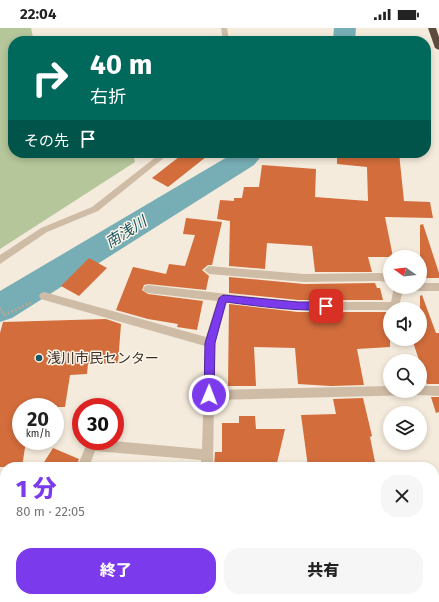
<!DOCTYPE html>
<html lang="ja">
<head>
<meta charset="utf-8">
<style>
	body { margin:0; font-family:"Fira Sans","Noto Sans JP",sans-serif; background:#f6f6f6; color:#222; height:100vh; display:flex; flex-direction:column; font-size:15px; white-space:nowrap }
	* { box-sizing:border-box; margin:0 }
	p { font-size:13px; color:#767676 }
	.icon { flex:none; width:22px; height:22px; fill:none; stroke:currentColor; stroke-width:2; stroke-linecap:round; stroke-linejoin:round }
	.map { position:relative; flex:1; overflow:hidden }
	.side { position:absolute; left:0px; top:434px; width:439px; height:140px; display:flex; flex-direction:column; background:#fff; border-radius:16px 16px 0 0; box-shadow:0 2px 6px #0003 }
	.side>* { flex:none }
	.guide { position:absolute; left:8px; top:8px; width:423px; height:122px; border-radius:16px; box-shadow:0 2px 6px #0003; background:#00695c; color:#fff; overflow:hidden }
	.needle { width:26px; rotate:284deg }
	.tools { position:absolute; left:383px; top:222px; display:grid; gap:8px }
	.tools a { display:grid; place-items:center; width:44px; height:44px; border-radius:50%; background:#fff; box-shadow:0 2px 6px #0003; font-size:20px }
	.speed { position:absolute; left:12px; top:370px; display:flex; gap:8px; font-size:20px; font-weight:700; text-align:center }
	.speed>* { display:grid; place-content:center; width:52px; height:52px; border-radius:50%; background:#fff; box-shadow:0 2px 6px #0003; line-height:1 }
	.speed small { font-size:10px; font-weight:400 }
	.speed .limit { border:6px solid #d22; background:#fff; color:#111 }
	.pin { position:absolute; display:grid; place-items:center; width:34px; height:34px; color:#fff; margin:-17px; border-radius:8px; box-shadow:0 2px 6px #0006 }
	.me { position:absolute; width:44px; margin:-22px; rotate:1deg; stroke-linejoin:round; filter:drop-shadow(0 0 3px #0008) }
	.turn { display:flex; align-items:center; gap:14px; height:84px; padding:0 16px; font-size:18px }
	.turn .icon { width:52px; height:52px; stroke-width:2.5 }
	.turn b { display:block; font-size:28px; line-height:34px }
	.then { display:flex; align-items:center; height:38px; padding:0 16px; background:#0003; gap:8px; font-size:15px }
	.round { display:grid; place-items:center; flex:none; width:42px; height:42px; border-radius:16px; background:#f6f6f6 }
	.summary { display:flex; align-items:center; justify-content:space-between; height:68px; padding:0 16px }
	h1 { font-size:24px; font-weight:800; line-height:30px; color:#7c3aed }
	.primary-button { display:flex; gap:8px; margin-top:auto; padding:8px 16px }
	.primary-button a { flex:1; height:46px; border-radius:16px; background:#7c3aed; color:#fff; font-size:16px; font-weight:800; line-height:46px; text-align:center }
	.primary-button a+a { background:#f6f6f6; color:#222 }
	.status { display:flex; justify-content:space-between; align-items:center; height:28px; padding:0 20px; background:#fff; direction:ltr }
	.status svg { height:11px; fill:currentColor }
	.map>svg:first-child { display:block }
</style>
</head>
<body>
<div class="status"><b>22:04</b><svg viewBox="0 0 49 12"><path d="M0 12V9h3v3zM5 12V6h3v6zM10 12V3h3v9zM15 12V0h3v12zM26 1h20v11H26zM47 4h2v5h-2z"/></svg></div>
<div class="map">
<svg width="439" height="574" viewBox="0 0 439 574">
	<rect width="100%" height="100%" fill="#f5ebdc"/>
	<path fill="#b4c69a" d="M0 0H31L34 13H13V125H133L135 134 0 221Z"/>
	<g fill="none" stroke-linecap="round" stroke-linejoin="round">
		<g fill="#77aeb5" fill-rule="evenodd">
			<path d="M334 0H356L355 13H333Z"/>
			<path d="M234 125H264L254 137 12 290 0 294V263Z"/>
		</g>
	</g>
	<g fill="#d36d3c">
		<path d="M184 125H211L168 159 152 150Z"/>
		<path d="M337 125H399L404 173 430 174 433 190 385 189 393 229H368L372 244H315L312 218 267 215 265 241 229 238 230 193 217 191 220 172 234 173V170H242L244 159H259L262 137 316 141 315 169 368 173 367 139 337 136Z"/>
		<path d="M186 190 222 194 212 237H208L202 242 209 248 206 262 148 256 144 257 142 262 148 266 203 273 197 302 177 299 178 296 148 291 116 282 133 239 166 246 169 236 185 238 195 207 183 206Z"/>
		<path d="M423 196 439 245V250H420V197Z"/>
		<path d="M89 230 107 240 79 268 61 258Z"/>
		<path d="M229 249 304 256 375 255 377 260H380L383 272H298L229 265Z"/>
		<path d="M422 267 436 305H439V356H427L412 311H420V268Z"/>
		<path d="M229 276 298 284H386L390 299V319L357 321 364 357 331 358 298 356 295 320 254 319 256 358H228Z"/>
		<path d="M106 291 121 296 118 335 88 336 87 346 70 347 65 379H21V413H26L22 439H0V305L3 294Z"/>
		<path d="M431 369H439V384L436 385Z"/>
		<path d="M363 370 372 408 370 409 376 439H308L301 387 336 386 333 371Z"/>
		<path d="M239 388H255L256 401H285L276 439H214L215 424H222V395H239Z"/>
		<path d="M53 420 79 431 76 439H41Z"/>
	</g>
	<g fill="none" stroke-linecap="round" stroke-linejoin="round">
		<path stroke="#bba690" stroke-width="2.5" stroke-dasharray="2 2" stroke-linecap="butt" d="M0 280 4 287 33 274"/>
		<g fill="#cfbca6" fill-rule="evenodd">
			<path d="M221 0H227L229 13H223Z"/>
			<path d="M161 125H170L98 183 47 204 0 236V227L41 200 92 179Z"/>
			<path d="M209 238 304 246 380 245 390 247V255L380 253 304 254 209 246 204 242Z"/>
			<path d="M420 255H439V263H403L398 281 390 282H298L227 274 215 315V362L390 358V363H420V358H439V368L417 367 214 372 213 439H201V432L95 423 89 439H77L88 413H113L202 421 205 318 44 272 41 271 39 268 41 265 44 264 206 309 217 273 148 265 145 264 143 261 145 258 148 257 298 274H391L394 259H420Z"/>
			<path d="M0 461 5 463V476L0 474Z"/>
			<path d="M23 569H37L35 574H21Z"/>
			<path d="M195 569H209L208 574H194Z"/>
		</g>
		<path fill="#5c4a3e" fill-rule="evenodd" d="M428 0H436L439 9V22L435 20Z"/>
	</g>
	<path fill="#7c3aed" stroke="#51269a" d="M223 267 298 274H326L331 278C325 288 241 276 226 274L215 315 214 367 212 370 209 372 205 370 204 367 205 315 219 270Z"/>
	<circle fill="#185661" stroke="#fcf5e9" stroke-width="1.5" cx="39" cy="330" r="4"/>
	<g text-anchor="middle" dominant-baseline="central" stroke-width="3" stroke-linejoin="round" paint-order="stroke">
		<g font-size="14" fill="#3a2f28" stroke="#fcf5e9" text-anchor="start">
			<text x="47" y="330">浅川市民センター</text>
		</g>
		<g font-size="15" font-style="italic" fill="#185661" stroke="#fcf5e9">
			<text transform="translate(126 204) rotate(-32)">南浅川</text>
		</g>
	</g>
</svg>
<div class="tools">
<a><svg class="needle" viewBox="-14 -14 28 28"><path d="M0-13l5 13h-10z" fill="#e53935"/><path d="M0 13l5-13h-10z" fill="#767676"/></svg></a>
<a><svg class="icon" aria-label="sound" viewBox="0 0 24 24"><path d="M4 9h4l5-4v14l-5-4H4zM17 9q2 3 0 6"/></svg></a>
<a><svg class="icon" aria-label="search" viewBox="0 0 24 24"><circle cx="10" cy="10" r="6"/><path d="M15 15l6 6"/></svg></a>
<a><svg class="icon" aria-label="layers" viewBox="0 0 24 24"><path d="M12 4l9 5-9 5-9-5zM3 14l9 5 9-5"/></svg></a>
</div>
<div class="speed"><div>20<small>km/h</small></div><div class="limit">30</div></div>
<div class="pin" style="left:326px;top:278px;background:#d93025"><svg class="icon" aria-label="arrive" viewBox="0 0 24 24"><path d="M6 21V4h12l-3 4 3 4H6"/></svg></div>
<svg class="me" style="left:209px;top:367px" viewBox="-20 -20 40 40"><circle r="17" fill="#7c3aed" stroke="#fff" stroke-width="3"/><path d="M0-11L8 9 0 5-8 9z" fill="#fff"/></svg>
<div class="guide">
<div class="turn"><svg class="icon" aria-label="right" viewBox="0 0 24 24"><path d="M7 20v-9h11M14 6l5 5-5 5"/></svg><div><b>40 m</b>右折</div></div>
<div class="then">その先<svg class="icon" aria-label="arrive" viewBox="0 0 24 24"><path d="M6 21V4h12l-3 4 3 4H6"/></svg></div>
</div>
<section class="side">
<div class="summary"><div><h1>1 分</h1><p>80 m · 22:05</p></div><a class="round"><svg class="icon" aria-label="close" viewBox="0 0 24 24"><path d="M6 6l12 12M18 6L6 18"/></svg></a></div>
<div class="primary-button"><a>終了</a><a>共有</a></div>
</section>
</div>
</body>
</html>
